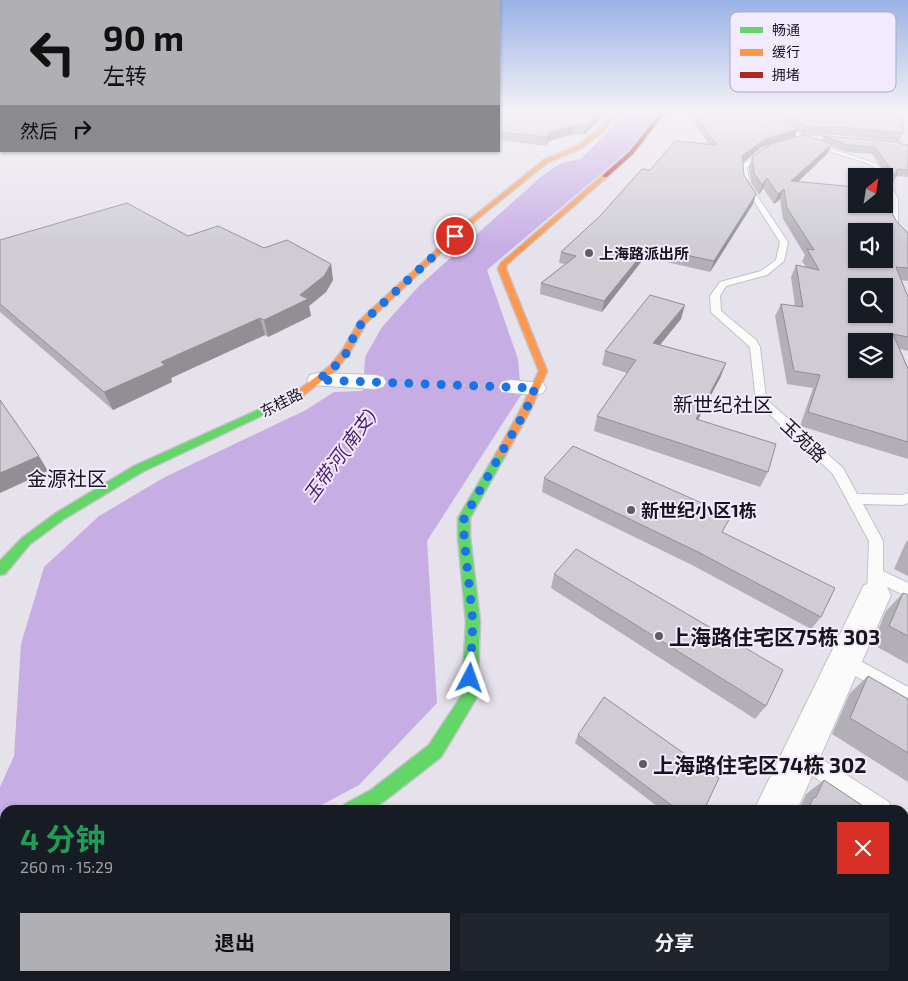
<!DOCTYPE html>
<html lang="zh">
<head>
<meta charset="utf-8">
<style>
	body { margin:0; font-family:"Exo 2","Noto Sans SC",sans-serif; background:#20242c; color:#f1f3f6; height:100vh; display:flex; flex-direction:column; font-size:19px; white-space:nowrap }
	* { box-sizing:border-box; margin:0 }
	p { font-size:16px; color:#9ea1a6 }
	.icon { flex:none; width:28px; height:28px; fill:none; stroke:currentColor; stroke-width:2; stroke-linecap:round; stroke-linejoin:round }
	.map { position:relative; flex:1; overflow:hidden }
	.drawer { position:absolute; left:0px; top:805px; width:909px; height:176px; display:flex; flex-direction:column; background:#171b24; border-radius:15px 15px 0 0; box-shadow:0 1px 4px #0004 }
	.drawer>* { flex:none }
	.hud { position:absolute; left:0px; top:0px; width:500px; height:152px; box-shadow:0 1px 4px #0004; background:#afafb4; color:#111; overflow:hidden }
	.needle { width:32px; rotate:30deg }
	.fabs { position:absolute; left:848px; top:168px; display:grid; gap:10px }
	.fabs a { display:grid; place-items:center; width:45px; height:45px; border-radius:0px; background:#171b24; box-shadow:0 1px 4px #0004; font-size:25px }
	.pin { position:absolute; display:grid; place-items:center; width:42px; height:42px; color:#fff; margin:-21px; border:2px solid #fff; border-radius:50%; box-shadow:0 1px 5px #0007 }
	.me { position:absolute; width:55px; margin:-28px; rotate:4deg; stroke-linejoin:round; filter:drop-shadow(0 0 4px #0008) }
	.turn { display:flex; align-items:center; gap:18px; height:105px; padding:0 20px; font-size:22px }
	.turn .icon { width:65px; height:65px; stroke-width:2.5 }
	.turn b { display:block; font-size:35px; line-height:42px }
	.then { display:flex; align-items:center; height:48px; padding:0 20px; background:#0003; gap:10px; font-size:19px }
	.round { display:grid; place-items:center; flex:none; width:52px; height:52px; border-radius:0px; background:#20242c }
	.summary { display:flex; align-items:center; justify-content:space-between; height:85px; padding:0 20px }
	h1 { font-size:30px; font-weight:700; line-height:38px; color:#1e9e55 }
	.primary-button { display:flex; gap:10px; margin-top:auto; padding:10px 20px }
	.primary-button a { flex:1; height:58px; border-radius:0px; background:#afafb4; color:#111; font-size:20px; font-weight:700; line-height:58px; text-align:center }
	.primary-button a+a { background:#20242c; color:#f1f3f6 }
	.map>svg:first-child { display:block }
</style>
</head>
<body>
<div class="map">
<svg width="908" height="981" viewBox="0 0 908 981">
	<rect width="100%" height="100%" fill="#e6e2ec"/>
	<path fill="#c6aee4" d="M628 111H660L636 144 487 270 518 359 521 395 427 541 437 703 359 785 312 810H5V976H62L58 981H0V787L14 756 21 644 44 567 99 516 165 477 306 410 334 392 363 391 365 357 382 327 419 286 543 175 561 163 581 159Z"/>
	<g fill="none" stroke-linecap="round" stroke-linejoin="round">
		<g stroke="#c3c0c8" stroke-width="2">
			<g id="lane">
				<path d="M763 111H768L804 136 805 140 877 164 887 177 898 199V227L908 238V245H905L890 227 892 199 884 183V176H880L873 166 867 163 800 142 799 138Z"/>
				<path d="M766 147 768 150 747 167 749 184 788 242 784 261 767 275 726 286 720 296 721 311 756 340 760 347 766 399 843 468 857 494 902 495 908 493V503L902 505 863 504 883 541V571L908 583V597L883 585V595L881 600 875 602 869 600 867 595 869 541 833 474 756 402 750 347 711 312 710 296 720 282 761 271 776 260 780 242 743 184 741 166Z"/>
				<path d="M844 652 908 687V706L838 666 835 660 838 654Z"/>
				<path d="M801 746 889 802 892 810H863L794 763 791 756 794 749Z"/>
				<path d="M904 814 908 816V839L904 837Z"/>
				<path d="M904 964 908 966V981H892L890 976H904Z"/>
			</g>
		</g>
		<g stroke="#c3c0c8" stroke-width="2">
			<g id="street">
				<rect x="0" y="145" width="1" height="6"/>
				<path d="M318 373 375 375 383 377 386 382 383 387 375 389 310 385 307 380 310 375Z"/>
				<path d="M510 380 543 383 546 388 543 393 535 395 502 392 499 387 502 382Z"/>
				<path d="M875 582 886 585 891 595 797 810H754L864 585Z"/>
				<path d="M79 976H131L129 981H77Z"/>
				<path d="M672 976H722L720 981H670Z"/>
			</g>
		</g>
		<g stroke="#c3c0c8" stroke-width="3">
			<g id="fast">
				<path d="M298 392 301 393V397L142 472 64 519 30 544 5 574 0 575V561L22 538 56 513 134 466Z"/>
				<path d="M501 451 506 454 470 518V537L480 622 477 697 441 757 383 802 368 810H342L345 804 371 790 429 745 462 695 466 622 458 537V518L497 452Z"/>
			</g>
		</g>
		<g stroke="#c3c0c8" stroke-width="3">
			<g id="slow">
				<path d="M614 111H618L605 129 582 148 548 162 471 224 366 323 350 352 336 370 301 397H295V393L330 366 342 351 360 320 467 222 544 160 578 146 601 127Z"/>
				<path d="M603 175 608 176 507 264 506 269 547 371 531 409 506 454 501 457 497 456 496 454 521 409 539 371 498 269 501 263Z"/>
			</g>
		</g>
		<g stroke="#c3c0c8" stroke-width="3">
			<path id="jam" d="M662 111H666L633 154 607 177H603V175L629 152Z"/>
		</g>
		<path stroke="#c4c2c5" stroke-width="2.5" stroke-dasharray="3 2" stroke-linecap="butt" d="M398 383 487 386"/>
		<use href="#lane" fill="#fbfbfc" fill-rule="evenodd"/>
		<use href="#street" fill="#fbfbfc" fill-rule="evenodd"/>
		<use href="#fast" fill="#63d668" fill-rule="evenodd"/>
		<use href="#slow" fill="#ff974d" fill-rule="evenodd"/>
		<use href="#jam" fill="#b3261e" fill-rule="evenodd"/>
	</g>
	<g fill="#b2afb6" fill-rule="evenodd">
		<path d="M499 111H608L584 135 573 134 549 141 546 146 499 140Z"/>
		<path d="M686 111H895L903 133 899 141 836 135 806 136 821 141 823 136 908 145V177L896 176 893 184 872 154 847 152 831 146 828 153 798 182 897 222 908 233V281L901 280 908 297V351L900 349 908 368V459L800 426 813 388 787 384 775 316 781 304 795 306 791 277 796 265 806 267 802 261 805 255 783 219 780 199 774 204 763 188 759 195 751 183 749 167 752 157 768 145 762 147 743 162 744 175 756 194 753 204 710 272 645 257 602 312 540 294 541 283 565 264 559 263 561 252 650 170 709 144ZM797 130 805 136 795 137Z"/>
		<path d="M188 236 331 264 333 280 326 292 309 306 311 316 268 337 265 335 171 378 172 382 113 410 0 312V240Z"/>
		<path d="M681 319 660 345 726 363 720 378 698 419 768 472 760 487 594 431 597 416 627 373 602 365 605 351Z"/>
		<path d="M544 478 722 532 821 617 811 629 692 565 542 492Z"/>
		<path d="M908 540V576L894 569 906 542Z"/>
		<path d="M554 574 766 706 755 719 551 588Z"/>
		<path d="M903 593 908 595V664L872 644 886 611Z"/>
		<path d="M868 676 908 699V782L832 734 850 693Z"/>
		<path d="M578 735 704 810H662L575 743Z"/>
		<path d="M824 780 869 810H798L800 808 806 794Z"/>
		<path d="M904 834 908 837V940L904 937Z"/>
		<path d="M592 976H628L626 981H597Z"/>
		<path d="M723 976H839L845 981H722Z"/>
	</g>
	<g fill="#918f94">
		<path d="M601 111H608L584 135 585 126Z"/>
		<path d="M574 125 573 134 549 141 546 146 547 137 550 133Z"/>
		<path d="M798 129 795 137 762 147 740 165 742 156 765 139Z"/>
		<path d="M0 130H1V142L0 143Z"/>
		<path d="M832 144 828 153 788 191 791 181Z"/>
		<path d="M767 178 763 188 759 195 762 185Z"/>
		<path d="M784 189 780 199 774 204 778 194Z"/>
		<path d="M756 194 753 204 710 272 714 261Z"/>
		<path d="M648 247 645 257 602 312 604 301Z"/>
		<path d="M331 264 333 280 326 292 309 306 311 316 268 337 264 320 300 295Z"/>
		<path d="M685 305 681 319 650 357 653 343Z"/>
		<path d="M260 318 265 335 171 378 172 382 113 410 104 392 161 362Z"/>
		<path d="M726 363 720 378 691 433 696 419Z"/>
		<path d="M39 456 48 471 0 493V473Z"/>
	</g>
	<g fill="#cfccd4" stroke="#918f94" fill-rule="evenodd">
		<rect x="0" y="111" width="1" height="19"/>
		<path d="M499 111H601L585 126 574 125 550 133 547 137 499 132Z"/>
		<path d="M693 111H772L798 129 765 139 742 156 744 175 756 194 714 261 648 247 604 301 541 283 576 256 561 252 600 216 642 169 650 170 675 141 717 145Z"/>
		<path d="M783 111H895L903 112V133L839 127 808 128Z"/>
		<path d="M803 135 832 144 791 181 856 187V204H884V199L897 222 908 233V268L896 267 908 297V337L893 334 908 369V442L808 412 820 375 794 371 781 304 803 307 796 265 819 270 807 249 814 250 787 208 784 189 778 194 767 178 762 185 754 173 752 157 771 144ZM856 231H884V259H856ZM856 286H884V314H856ZM856 341H884V369H856Z"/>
		<path d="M823 136 901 142V144L908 145V170L897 169 896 177 875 147 849 145Z"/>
		<path d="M127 203 188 236 218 226 264 248 287 240 331 264 324 276 300 295 308 299 264 320 260 318 161 362 165 365 104 392 0 304V240Z"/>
		<path d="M650 295 685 305 653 343 726 363 696 419 776 444 768 472 597 416 636 360 605 351Z"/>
		<path d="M0 400 39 456 0 473Z"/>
		<path d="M573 446 731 516 722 532 835 588 821 617 698 552 544 478Z"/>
		<path d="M576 549 783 670 766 706 554 574Z"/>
		<path d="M903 593 908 595V636L889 626Z"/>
		<path d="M868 676 908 699V753L850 718Z"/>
		<path d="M604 697 719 778 704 810H678L578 735Z"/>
		<path d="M824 780 869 810H808L813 798 816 797Z"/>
		<path d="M904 834 908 837V912L904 909Z"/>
		<path d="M604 976H628L626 981H609Z"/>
		<path d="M735 976H839L845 981H728L729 978 735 977Z"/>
	</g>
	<linearGradient id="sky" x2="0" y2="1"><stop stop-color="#9ab2e6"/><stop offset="0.45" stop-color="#f4f2f6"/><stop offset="1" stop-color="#f4f2f6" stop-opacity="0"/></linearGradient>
	<rect width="908" height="248" fill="url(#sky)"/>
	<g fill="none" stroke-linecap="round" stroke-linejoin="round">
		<path stroke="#1a73e8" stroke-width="9" stroke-dasharray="0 16.2" d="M455 236 363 322C354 332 355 334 350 346 344 360 331 370 318 380L535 388 526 410 464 518V537L473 622 470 678"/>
	</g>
	<g fill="#5f5c64" stroke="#f2eafe" stroke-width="2">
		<circle cx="589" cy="253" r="5"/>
		<circle cx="631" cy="510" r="5"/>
		<circle cx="659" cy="636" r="5"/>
		<circle cx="643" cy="764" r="5"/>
	</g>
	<g text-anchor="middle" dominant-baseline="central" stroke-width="4" stroke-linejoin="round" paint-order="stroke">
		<g font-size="15" font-weight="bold" fill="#17141b" stroke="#f2eafe" text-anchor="start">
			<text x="599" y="253">上海路派出所</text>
		</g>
		<g font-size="15" fill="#17141b" stroke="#f2eafe">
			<text transform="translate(281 402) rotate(-27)">东桂路</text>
		</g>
		<g font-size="18" fill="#17141b" stroke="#f2eafe">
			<text transform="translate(804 440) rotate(43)">玉苑路</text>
		</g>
		<g font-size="18" font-weight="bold" fill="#17141b" stroke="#f2eafe" text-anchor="start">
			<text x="641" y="510">新世纪小区1栋</text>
		</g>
		<g font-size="19" font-style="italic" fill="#4b1d71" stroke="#f2eafe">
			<text transform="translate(339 455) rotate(-54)">玉带河(南支)</text>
		</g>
		<g font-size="20" fill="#17141b" stroke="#f2eafe">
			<text x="723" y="404">新世纪社区</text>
			<text x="67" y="478">金源社区</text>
		</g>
		<g font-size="21" font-weight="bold" fill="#17141b" stroke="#f2eafe" text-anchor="start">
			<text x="669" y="636">上海路住宅区75栋 303</text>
			<text x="653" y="764">上海路住宅区74栋 302</text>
		</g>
	</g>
	<rect x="730" y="12" width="166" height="80" rx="8" fill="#f2eafe" stroke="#b0aaba" stroke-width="1"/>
	<rect x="740" y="27" width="23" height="6" fill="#63d668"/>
	<rect x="740" y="49" width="23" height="7" fill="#ff974d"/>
	<rect x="740" y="72" width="23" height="6" fill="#b3261e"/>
	<g font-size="14" fill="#17141b">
		<text x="772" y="35">畅通</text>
		<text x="772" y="57">缓行</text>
		<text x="772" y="80">拥堵</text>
	</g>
</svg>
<div class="fabs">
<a><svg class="needle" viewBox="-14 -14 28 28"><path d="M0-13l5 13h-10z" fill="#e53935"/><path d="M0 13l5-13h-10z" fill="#9ea1a6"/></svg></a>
<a><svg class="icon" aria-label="sound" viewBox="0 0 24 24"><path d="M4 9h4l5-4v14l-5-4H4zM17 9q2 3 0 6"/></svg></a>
<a><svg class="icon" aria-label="search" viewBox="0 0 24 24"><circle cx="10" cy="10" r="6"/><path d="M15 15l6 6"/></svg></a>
<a><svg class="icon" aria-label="layers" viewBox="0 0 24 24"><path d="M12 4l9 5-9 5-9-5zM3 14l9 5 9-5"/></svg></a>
</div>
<div class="pin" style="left:455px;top:236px;background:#d93025"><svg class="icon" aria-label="arrive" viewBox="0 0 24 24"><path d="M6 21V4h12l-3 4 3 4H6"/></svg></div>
<svg class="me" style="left:470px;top:678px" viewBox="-20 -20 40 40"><path d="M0-17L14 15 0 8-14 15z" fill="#1a73e8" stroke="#fff" stroke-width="4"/></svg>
<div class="hud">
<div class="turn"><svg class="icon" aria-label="left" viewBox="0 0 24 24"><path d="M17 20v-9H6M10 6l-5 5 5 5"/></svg><div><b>90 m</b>左转</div></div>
<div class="then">然后<svg class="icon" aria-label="right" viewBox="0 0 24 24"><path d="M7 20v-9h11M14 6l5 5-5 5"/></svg></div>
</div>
<section class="drawer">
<div class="summary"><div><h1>4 分钟</h1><p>260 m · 15:29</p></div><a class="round" style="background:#d93025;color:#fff"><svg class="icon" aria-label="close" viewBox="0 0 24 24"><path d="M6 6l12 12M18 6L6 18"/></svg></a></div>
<div class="primary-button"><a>退出</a><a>分享</a></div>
</section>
</div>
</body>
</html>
